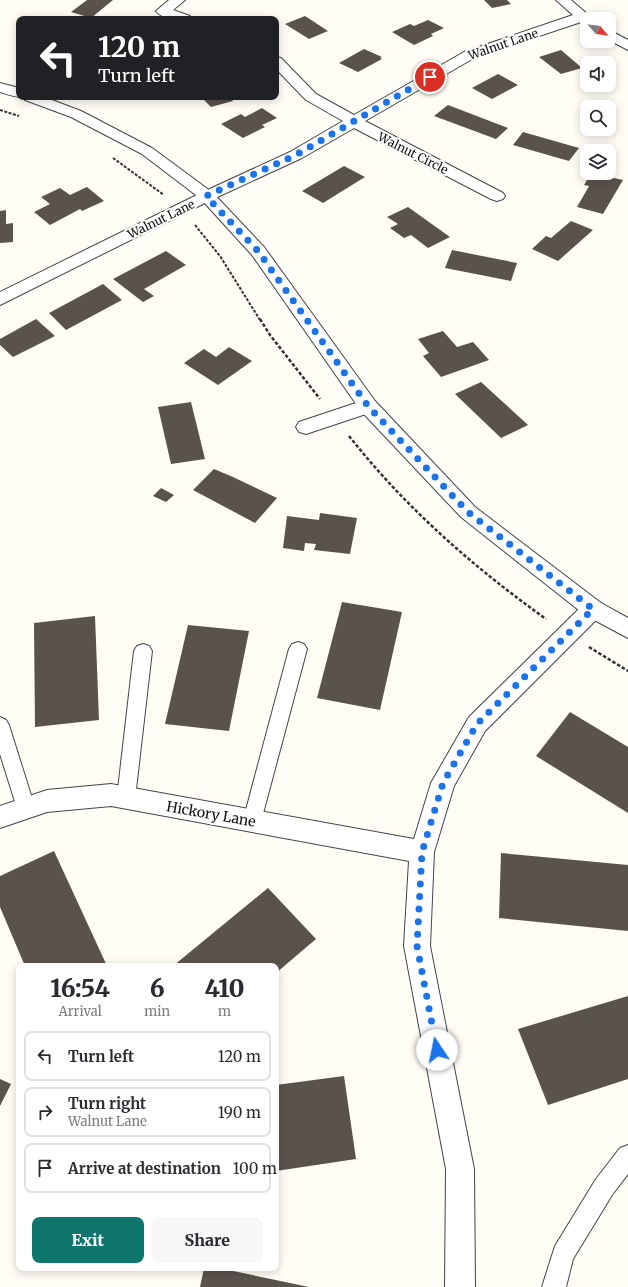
<!DOCTYPE html>
<html lang="en">
<head>
<meta charset="utf-8">
<style>
	body { margin:0; font-family:Merriweather,serif; background:#f7f7f7; color:#2b2b33; height:100vh; display:flex; flex-direction:column; font-size:15px; white-space:nowrap }
	* { box-sizing:border-box; margin:0 }
	p { font-size:13px; color:#7c7c81 }
	.icon { flex:none; width:22px; height:22px; fill:none; stroke:currentColor; stroke-width:2; stroke-linecap:round; stroke-linejoin:round }
	.map { position:relative; flex:1; overflow:hidden }
	.panel { position:absolute; left:16px; top:963px; width:263px; height:308px; display:flex; flex-direction:column; background:#fff; border-radius:8px; box-shadow:0 2px 10px #0003 }
	.panel>* { flex:none }
	.hud { position:absolute; left:16px; top:16px; width:263px; height:84px; border-radius:8px; box-shadow:0 2px 10px #0003; background:#202124; color:#fff; overflow:hidden }
	.needle { width:26px; rotate:118deg }
	.controls { position:absolute; left:580px; top:12px; display:grid; gap:8px }
	.controls a { display:grid; place-items:center; width:36px; height:36px; border-radius:8px; background:#fff; box-shadow:0 2px 10px #0003; font-size:20px }
	.pin { position:absolute; display:grid; place-items:center; width:34px; height:34px; color:#fff; margin:-17px; border:2px solid #fff; border-radius:50%; box-shadow:0 1px 4px #0007 }
	.me { position:absolute; width:44px; margin:-22px; rotate:349deg; stroke-linejoin:round; filter:drop-shadow(0 0 3px #0008) }
	.turn { display:flex; align-items:center; gap:14px; height:84px; padding:0 16px; font-size:18px }
	.turn .icon { width:52px; height:52px; stroke-width:2.5 }
	.turn b { display:block; font-size:28px; line-height:34px }
	.eta { display:flex; justify-content:space-evenly; align-items:center; height:68px; text-align:center }
	.eta b { font-size:24px; font-weight:800; line-height:28px }
	.button { display:flex; gap:8px; margin-top:auto; padding:8px 16px }
	.button a { flex:1; height:46px; border-radius:8px; background:#0f766e; color:#fff; font-size:16px; font-weight:800; line-height:46px; text-align:center }
	.button a+a { background:#f7f7f7; color:#2b2b33 }
	ul { padding:0; list-style:none }
	li { display:flex; align-items:center; gap:12px; height:50px; margin:0 8px 6px; padding:0 8px; border:2px solid #e1e1e2; border-radius:8px }
	li div { flex:1 }
	li b { display:block; font-size:15px }
	li em { font-style:normal }
	.map>svg:first-child { display:block }
</style>
</head>
<body>
<div class="map">
<svg width="628" height="1287" viewBox="0 0 628 1287">
	<rect width="100%" height="100%" fill="#fffdf5"/>
	<g fill="#5a524d">
		<path d="M87 0H113L91 18 71 12Z"/>
		<path d="M484 0H507L511 4 492 8Z"/>
		<path d="M305 16 328 31 309 39 285 24Z"/>
		<path d="M428 20 444 28 431 34 433 36 414 45 392 32 410 24 414 26Z"/>
		<path d="M364 49 382 57 380 58 382 59 358 72 339 63Z"/>
		<path d="M561 50 582 68 561 74 539 57Z"/>
		<path d="M498 74 518 85 492 99 472 88Z"/>
		<path d="M201 97H230L233 101 211 107Z"/>
		<path d="M448 105 508 128 496 139 434 116Z"/>
		<path d="M262 108 277 118 262 125 265 127 243 138 221 124 241 114 245 117Z"/>
		<path d="M523 132 579 148 569 161 513 145Z"/>
		<path d="M344 166 365 177 323 203 302 191Z"/>
		<path d="M591 173 623 180 603 214 577 207 589 186 584 185Z"/>
		<path d="M87 187 104 201 82 211 80 209 50 225 34 212 50 204 41 197 60 188 70 195Z"/>
		<path d="M408 207 450 237 428 248 411 235 404 238 390 228 398 224 387 217Z"/>
		<path d="M6 210V224L13 223V242L0 243V211Z"/>
		<path d="M571 221 593 230 558 261 532 249 546 236 551 238Z"/>
		<path d="M452 250 517 263 511 281 445 268Z"/>
		<path d="M166 251 186 265 144 289 154 296 143 302 113 279Z"/>
		<path d="M103 284 122 300 66 330 49 313Z"/>
		<path d="M36 319 55 336 13 357 0 345V339Z"/>
		<path d="M443 331 457 347 473 342 489 360 441 377 423 356 429 353 418 339Z"/>
		<path d="M229 347 252 361 218 385 184 363 204 349 216 357Z"/>
		<path d="M481 382 528 425 501 438 455 394Z"/>
		<path d="M191 402 205 459 171 464 158 407Z"/>
		<path d="M214 469 233 477 277 498 255 523 193 490Z"/>
		<path d="M161 488 174 495 166 502 153 496Z"/>
		<path d="M320 513 357 518 350 554 314 550 316 544 305 543 304 551 283 548 287 516 319 520Z"/>
		<path d="M342 602 402 612 380 710 317 698Z"/>
		<path d="M95 616 99 720 35 727 34 623Z"/>
		<path d="M188 625 249 631 229 731 165 724Z"/>
		<path d="M570 712 628 747V813L536 756Z"/>
		<path d="M54 851 107 966H25L0 907V876Z"/>
		<path d="M501 853 628 865V931L499 918Z"/>
		<path d="M268 888 316 939 276 973V966H173Z"/>
		<path d="M628 996V1079L548 1105 518 1029Z"/>
		<path d="M344 1076 356 1159 276 1171V1085Z"/>
		<path d="M0 1079 11 1084 0 1106Z"/>
		<path d="M204 1268H219L309 1287H200Z"/>
	</g>
	<g fill="none" stroke-linecap="round" stroke-linejoin="round">
		<g stroke="#444" stroke-width="2">
			<g id="service">
				<path d="M298 642 304 644 307 649 261 821 259 827 252 829 245 827 243 821 289 649 292 644Z"/>
				<path d="M143 644 149 646 152 651 135 798 133 804 126 806 119 804 117 798 134 651 137 646Z"/>
				<path d="M0 717 6 720 9 725 35 808 33 814 26 816 19 814 17 808 0 754Z"/>
				<path d="M628 1145V1174L612 1195 573 1259 566 1287H542L555 1246 596 1179 620 1148Z"/>
			</g>
		</g>
		<g stroke="#444" stroke-width="2">
			<g id="minor">
				<path d="M169 0H185L173 10 190 16 192 19C181 19 163 21 156 11Z"/>
				<path d="M556 0H571L593 19H587V24L581 22 474 58 365 121 503 193 505 196 503 199 497 201 491 199 354 128 302 158 213 199 0 305V292L201 193 290 152 343 121 306 100 276 69V57L281 58 316 94 354 115 464 52 573 15Z"/>
				<path d="M609 30 628 40V50L609 40Z"/>
				<path d="M368 399 375 401 377 406 375 411 306 434 299 432 296 427 299 422Z"/>
				<path d="M593 600 601 603 604 609 601 615 485 731 454 786 434 852 430 946 474 1169 475 1287H445L446 1169 404 946 409 861 111 806 47 812 0 828V806L47 790 111 784 414 839 431 783 469 717 585 603Z"/>
			</g>
		</g>
		<g stroke="#444" stroke-width="2">
			<g id="tertiary">
				<path d="M0 83 19 88V97H21C14 97 7 94 0 92Z"/>
				<path d="M23 97H44L81 111 152 148 213 193 264 247 375 401 475 507 601 603 628 618V638L585 615 461 517 361 411 252 255 201 199 142 154 71 117 25 100Z"/>
			</g>
		</g>
		<g stroke="#333" stroke-width="2" stroke-dasharray="3 1.5" stroke-linecap="butt">
			<path d="M0 110 19 116"/>
			<path d="M113 158 164 195"/>
			<path d="M195 225 220 256 260 320"/>
		</g>
		<g stroke="#333" stroke-width="2.5" stroke-dasharray="3.5 2" stroke-linecap="butt">
			<path d="M260 319 270 335 320 399"/>
			<path d="M349 436C406 508 472 566 546 619"/>
			<path d="M589 647 628 671"/>
		</g>
		<use href="#service" fill="#fff" fill-rule="evenodd"/>
		<use href="#minor" fill="#fff" fill-rule="evenodd"/>
		<use href="#tertiary" fill="#fff" fill-rule="evenodd"/>
	</g>
	<g fill="none" stroke-linecap="round" stroke-linejoin="round">
		<path stroke="#1a73e8" stroke-width="7" stroke-dasharray="0 12.6" d="M430 77 296 155 206 196 258 251 368 406 468 512 593 609 477 724 443 783 422 852 417 946 437 1050"/>
	</g>
	<g text-anchor="middle" dominant-baseline="central" stroke-width="4" stroke-linejoin="round" paint-order="stroke">
		<g font-size="12" fill="#111" stroke="#fff">
			<text transform="translate(503 44) rotate(-19)">Walnut Lane</text>
			<text transform="translate(413 153) rotate(27)">Walnut Circle</text>
			<text transform="translate(161 219) rotate(-26)">Walnut Lane</text>
		</g>
		<g font-size="14" fill="#111" stroke="#fff">
			<text transform="translate(211 814) rotate(10)">Hickory Lane</text>
		</g>
	</g>
</svg>
<div class="controls">
<a><svg class="needle" viewBox="-14 -14 28 28"><path d="M0-13l5 13h-10z" fill="#e53935"/><path d="M0 13l5-13h-10z" fill="#7c7c81"/></svg></a>
<a><svg class="icon" aria-label="sound" viewBox="0 0 24 24"><path d="M4 9h4l5-4v14l-5-4H4zM17 9q2 3 0 6"/></svg></a>
<a><svg class="icon" aria-label="search" viewBox="0 0 24 24"><circle cx="10" cy="10" r="6"/><path d="M15 15l6 6"/></svg></a>
<a><svg class="icon" aria-label="layers" viewBox="0 0 24 24"><path d="M12 4l9 5-9 5-9-5zM3 14l9 5 9-5"/></svg></a>
</div>
<div class="pin" style="left:430px;top:77px;background:#d93025"><svg class="icon" aria-label="arrive" viewBox="0 0 24 24"><path d="M6 21V4h12l-3 4 3 4H6"/></svg></div>
<svg class="me" style="left:437px;top:1050px" viewBox="-20 -20 40 40"><circle r="19" fill="#fff"/><path d="M0-13L10 11 0 6-10 11z" fill="#1a73e8"/></svg>
<div class="hud">
<div class="turn"><svg class="icon" aria-label="left" viewBox="0 0 24 24"><path d="M17 20v-9H6M10 6l-5 5 5 5"/></svg><div><b>120 m</b>Turn left</div></div>
</div>
<section class="panel">
<div class="eta">
<div><b>16:54</b><p>Arrival</p></div>
<div><b>6</b><p>min</p></div>
<div><b>410</b><p>m</p></div>
</div>
<ul>
<li><svg class="icon" aria-label="left" viewBox="0 0 24 24"><path d="M17 20v-9H6M10 6l-5 5 5 5"/></svg><div><b>Turn left</b></div><em>120 m</em></li>
<li><svg class="icon" aria-label="right" viewBox="0 0 24 24"><path d="M7 20v-9h11M14 6l5 5-5 5"/></svg><div><b>Turn right</b><p>Walnut Lane</p></div><em>190 m</em></li>
<li><svg class="icon" aria-label="arrive" viewBox="0 0 24 24"><path d="M6 21V4h12l-3 4 3 4H6"/></svg><div><b>Arrive at destination</b></div><em>100 m</em></li>
</ul>
<div class="button"><a>Exit</a><a>Share</a></div>
</section>
</div>
</body>
</html>
